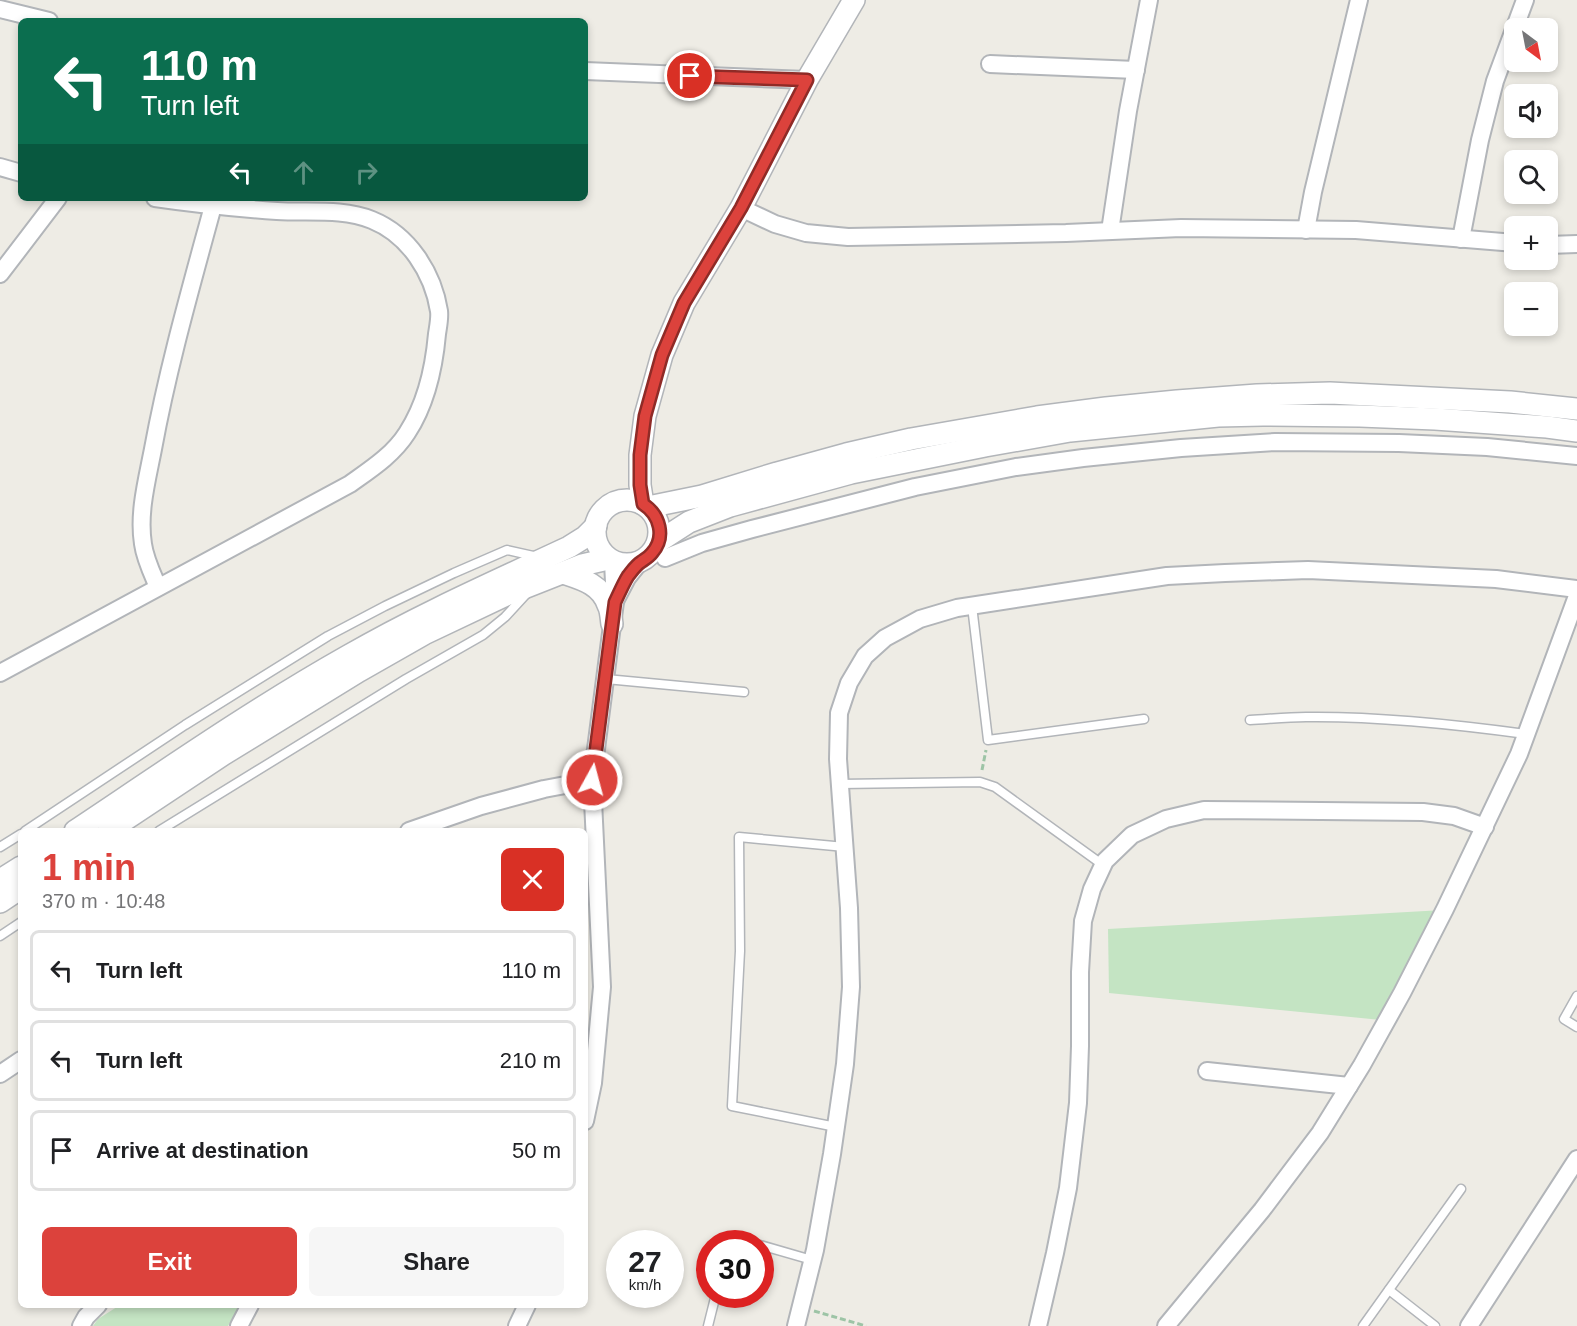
<!DOCTYPE html>
<html lang="en">
<head>
<meta charset="utf-8">
<style>
	body { margin:0; font-family:Helvetica,sans-serif; background:#f6f6f6; color:#202124; height:100vh; display:flex; flex-direction:column; font-size:22px; white-space:nowrap }
	* { box-sizing:border-box; margin:0 }
	p { font-size:20px; color:#757577 }
	.icon { flex:none; width:33px; height:33px; fill:none; stroke:currentColor; stroke-width:2; stroke-linecap:round; stroke-linejoin:round }
	.map { position:relative; flex:1; overflow:hidden }
	.sheet { position:absolute; left:18px; top:828px; width:570px; height:480px; display:flex; flex-direction:column; background:#fff; border-radius:9px; box-shadow:0 3px 9px #0003 }
	.sheet>* { flex:none }
	.top-card { position:absolute; left:18px; top:18px; width:570px; height:183px; border-radius:9px; box-shadow:0 3px 9px #0003; background:#0b6e4f; color:#fff; overflow:hidden }
	.needle { width:39px; rotate:148deg }
	.tools { position:absolute; left:1504px; top:18px; display:grid; gap:12px }
	.tools a { display:grid; place-items:center; width:54px; height:54px; border-radius:9px; background:#fff; box-shadow:0 3px 9px #0003; font-size:30px }
	.speed { position:absolute; left:606px; top:1230px; display:flex; gap:12px; font-size:30px; font-weight:700; text-align:center }
	.speed>* { display:grid; place-content:center; width:78px; height:78px; border-radius:50%; background:#fff; box-shadow:0 3px 9px #0003; line-height:1 }
	.speed small { font-size:15px; font-weight:400 }
	.speed .limit { border:9px solid #d22; background:#fff; color:#111 }
	.pin { position:absolute; display:grid; place-items:center; width:51px; height:51px; color:#fff; margin:-26px; border:3px solid #fff; border-radius:50%; box-shadow:0 2px 6px #0007 }
	.me { position:absolute; width:66px; margin:-33px; rotate:7deg; stroke-linejoin:round; filter:drop-shadow(0 0 4px #0008) }
	.turn { display:flex; align-items:center; gap:21px; height:126px; padding:0 24px; font-size:27px }
	.turn .icon { width:78px; height:78px; stroke-width:2.5 }
	.turn b { display:block; font-size:42px; line-height:51px }
	.lanes { display:flex; align-items:center; height:57px; padding:0 24px; background:#0003; justify-content:center; gap:30px; direction:ltr }
	.lanes .off { opacity:.35 }
	.round { display:grid; place-items:center; flex:none; width:63px; height:63px; border-radius:9px; background:#f6f6f6 }
	.summary { display:flex; align-items:center; justify-content:space-between; height:102px; padding:0 24px }
	h1 { font-size:36px; font-weight:700; line-height:45px; color:#dc423c }
	.action { display:flex; gap:12px; margin-top:auto; padding:12px 24px }
	.action a { flex:1; height:69px; border-radius:9px; background:#dc423c; color:#fff; font-size:24px; font-weight:700; line-height:69px; text-align:center }
	.action a+a { background:#f6f6f6; color:#202124 }
	ul { padding:0; list-style:none }
	li { display:flex; align-items:center; gap:18px; height:81px; margin:0 12px 9px; padding:0 12px; border:3px solid #e0e0e0; border-radius:9px }
	li div { flex:1 }
	li b { display:block; font-size:22px }
	li em { font-style:normal }
	.map>svg:first-child { display:block }
</style>
</head>
<body>
<div class="map">
<svg width="1577" height="1326" viewBox="0 0 1577 1326">
	<rect width="100%" height="100%" fill="#eeece5"/>
	<g fill="#c4e4c3">
		<path d="M1443 910 1381 1020 1109 993 1108 929Z"/>
		<path d="M120 1305H240L228 1326H93L98 1319Z"/>
	</g>
	<g fill="none" stroke-linecap="round" stroke-linejoin="round">
		<g stroke="#b2b5b9" stroke-width="11">
			<g id="service">
				<path d="M972 606 988 740 1144 719"/>
				<path d="M606 679 744 692"/>
				<path d="M1250 720C1269 719 1287 717 1306 717 1379 716 1453 724 1526 734"/>
				<path d="M840 784 980 782 995 787 1103 865"/>
				<path d="M25 831 185 725 328 636 385 606 454 573 507 550 538 557"/>
				<path d="M159 831 406 679 483 635 505 617 528 592"/>
				<path d="M0 847 21 834"/>
				<path d="M0 936 21 922"/>
				<path d="M1577 996 1564 1019 1577 1027"/>
				<path d="M836 1127 732 1106 740 951 739 837 845 847"/>
				<path d="M730 1244 732 1237 754 1244"/>
				<path d="M760 1245 812 1260"/>
				<path d="M1389 1290 1435 1326"/>
				<path d="M708 1326 716 1294"/>
				<path d="M1363 1326 1461 1189"/>
			</g>
		</g>
		<g stroke="#b2b5b9" stroke-width="20">
			<g id="minor">
				<path d="M0 9 49 21"/>
				<path d="M990 64 1136 70"/>
				<path d="M585 71 807 80"/>
				<path d="M0 167 21 173"/>
				<path d="M741 208 775 224 806 233 848 237 1066 233 1181 228 1356 230 1515 243"/>
				<path d="M1306 230 1313 192 1359 0"/>
				<path d="M1110 231 1128 111 1149 0"/>
				<path d="M1461 239 1480 140 1495 81 1525 0"/>
				<path d="M1548 245 1577 244"/>
				<path d="M0 274 58 198"/>
				<path d="M665 558 702 543 752 529 915 487 1016 467 1083 458 1181 448 1275 442 1399 443 1487 447 1577 456"/>
				<path d="M158 587C152 573 145 559 143 544 138 513 147 480 153 449 168 367 191 287 213 206"/>
				<path d="M615 601 627 578 639 563"/>
				<path d="M0 673 350 484C371 469 393 455 407 433 426 404 434 368 437 334 438 327 440 318 439 311 433 273 409 235 372 220 342 208 308 213 277 211 236 208 196 204 155 198"/>
				<path d="M409 831 481 806 544 789 592 780"/>
				<path d="M1207 1071 1349 1086"/>
				<path d="M0 1074 21 1060"/>
				<path d="M585 1121 593 1083 602 987 592 780 615 602 613 562"/>
				<path d="M81 1326 86 1317 98 1305"/>
				<path d="M239 1326 250 1305"/>
				<path d="M517 1326 527 1305"/>
				<path d="M796 1326 815 1250 832 1154 845 1064 851 987 849 908 838 759 839 713 849 683 865 656 885 638 920 619 957 608 1167 576 1225 573 1308 570 1496 579 1577 589"/>
				<path d="M1038 1326 1055 1253 1068 1188 1078 1103 1080 1046V972L1083 921 1092 889 1105 861 1132 835 1166 819 1204 810 1423 812 1454 816 1485 827"/>
				<path d="M1166 1326 1262 1210 1320 1133 1362 1065 1402 993 1445 909 1519 754 1577 596"/>
				<path d="M1469 1326 1577 1159"/>
			</g>
		</g>
		<g stroke="#b2b5b9" stroke-width="24">
			<g id="tertiary">
				<circle cx="627" cy="532" r="32"/>
				<path d="M643 504 640 485V455L645 416 662 355 684 303 741 208 807 80 854 0"/>
				<path d="M648 507 702 496 777 473 846 454 911 439 1037 417 1106 408 1177 401 1257 395 1330 393 1510 402 1577 409"/>
				<path d="M658 542 689 522 730 506 851 473 985 446 1070 431 1218 416 1263 415 1360 416 1435 419 1547 427 1577 431"/>
				<path d="M563 573C581 579 601 584 608 605 611 610 611 618 612 624"/>
				<path d="M75 831C165 771 254 709 348 656 419 615 494 582 569 547L585 537 596 526"/>
				<path d="M108 831 224 754 359 671 424 634 506 595 582 565 608 559"/>
				<path d="M0 880 21 867"/>
				<path d="M0 902 21 888"/>
			</g>
		</g>
		<g stroke="#9dc4a6" stroke-width="3" stroke-dasharray="6 3" stroke-linecap="butt">
			<path d="M982 770 986 750"/>
			<path d="M814 1311 866 1326"/>
		</g>
		<use href="#service" stroke="#fff" stroke-width="8"/>
		<use href="#minor" stroke="#fff" stroke-width="16"/>
		<use href="#tertiary" stroke="#fff" stroke-width="21"/>
	</g>
	<g fill="none" stroke-linecap="round" stroke-linejoin="round">
		<g stroke="#8f2b27" stroke-width="15">
			<path id="route" d="M592 780 615 602C619 594 623 584 628 576 632 571 636 565 641 562 645 559 649 557 652 553 666 537 660 515 643 504L640 485V455L645 416 662 355 684 303 741 208 807 80 690 76"/>
		</g>
		<use href="#route" stroke="#dc423c" stroke-width="10"/>
	</g>
</svg>
<div class="tools">
<a><svg class="needle" viewBox="-14 -14 28 28"><path d="M0-13l5 13h-10z" fill="#e53935"/><path d="M0 13l5-13h-10z" fill="#757577"/></svg></a>
<a><svg class="icon" aria-label="sound" viewBox="0 0 24 24"><path d="M4 9h4l5-4v14l-5-4H4zM17 9q2 3 0 6"/></svg></a>
<a><svg class="icon" aria-label="search" viewBox="0 0 24 24"><circle cx="10" cy="10" r="6"/><path d="M15 15l6 6"/></svg></a>
<a>+</a>
<a>−</a>
</div>
<div class="speed"><div>27<small>km/h</small></div><div class="limit">30</div></div>
<div class="pin" style="left:690px;top:76px;background:#d93025"><svg class="icon" aria-label="arrive" viewBox="0 0 24 24"><path d="M6 21V4h12l-3 4 3 4H6"/></svg></div>
<svg class="me" style="left:592px;top:780px" viewBox="-20 -20 40 40"><circle r="17" fill="#dc423c" stroke="#fff" stroke-width="3"/><path d="M0-11L8 9 0 5-8 9z" fill="#fff"/></svg>
<div class="top-card">
<div class="turn"><svg class="icon" aria-label="left" viewBox="0 0 24 24"><path d="M17 20v-9H6M10 6l-5 5 5 5"/></svg><div><b>110 m</b>Turn left</div></div>
<div class="lanes"><svg class="icon" aria-label="left" viewBox="0 0 24 24"><path d="M17 20v-9H6M10 6l-5 5 5 5"/></svg><svg class="icon off" aria-label="ahead" viewBox="0 0 24 24"><path d="M12 20V5M6 11l6-6 6 6"/></svg><svg class="icon off" aria-label="right" viewBox="0 0 24 24"><path d="M7 20v-9h11M14 6l5 5-5 5"/></svg></div>
</div>
<section class="sheet">
<div class="summary"><div><h1>1 min</h1><p>370 m · 10:48</p></div><a class="round" style="background:#d93025;color:#fff"><svg class="icon" aria-label="close" viewBox="0 0 24 24"><path d="M6 6l12 12M18 6L6 18"/></svg></a></div>
<ul>
<li><svg class="icon" aria-label="left" viewBox="0 0 24 24"><path d="M17 20v-9H6M10 6l-5 5 5 5"/></svg><div><b>Turn left</b></div><em>110 m</em></li>
<li><svg class="icon" aria-label="left" viewBox="0 0 24 24"><path d="M17 20v-9H6M10 6l-5 5 5 5"/></svg><div><b>Turn left</b></div><em>210 m</em></li>
<li><svg class="icon" aria-label="arrive" viewBox="0 0 24 24"><path d="M6 21V4h12l-3 4 3 4H6"/></svg><div><b>Arrive at destination</b></div><em>50 m</em></li>
</ul>
<div class="action"><a>Exit</a><a>Share</a></div>
</section>
</div>
</body>
</html>
